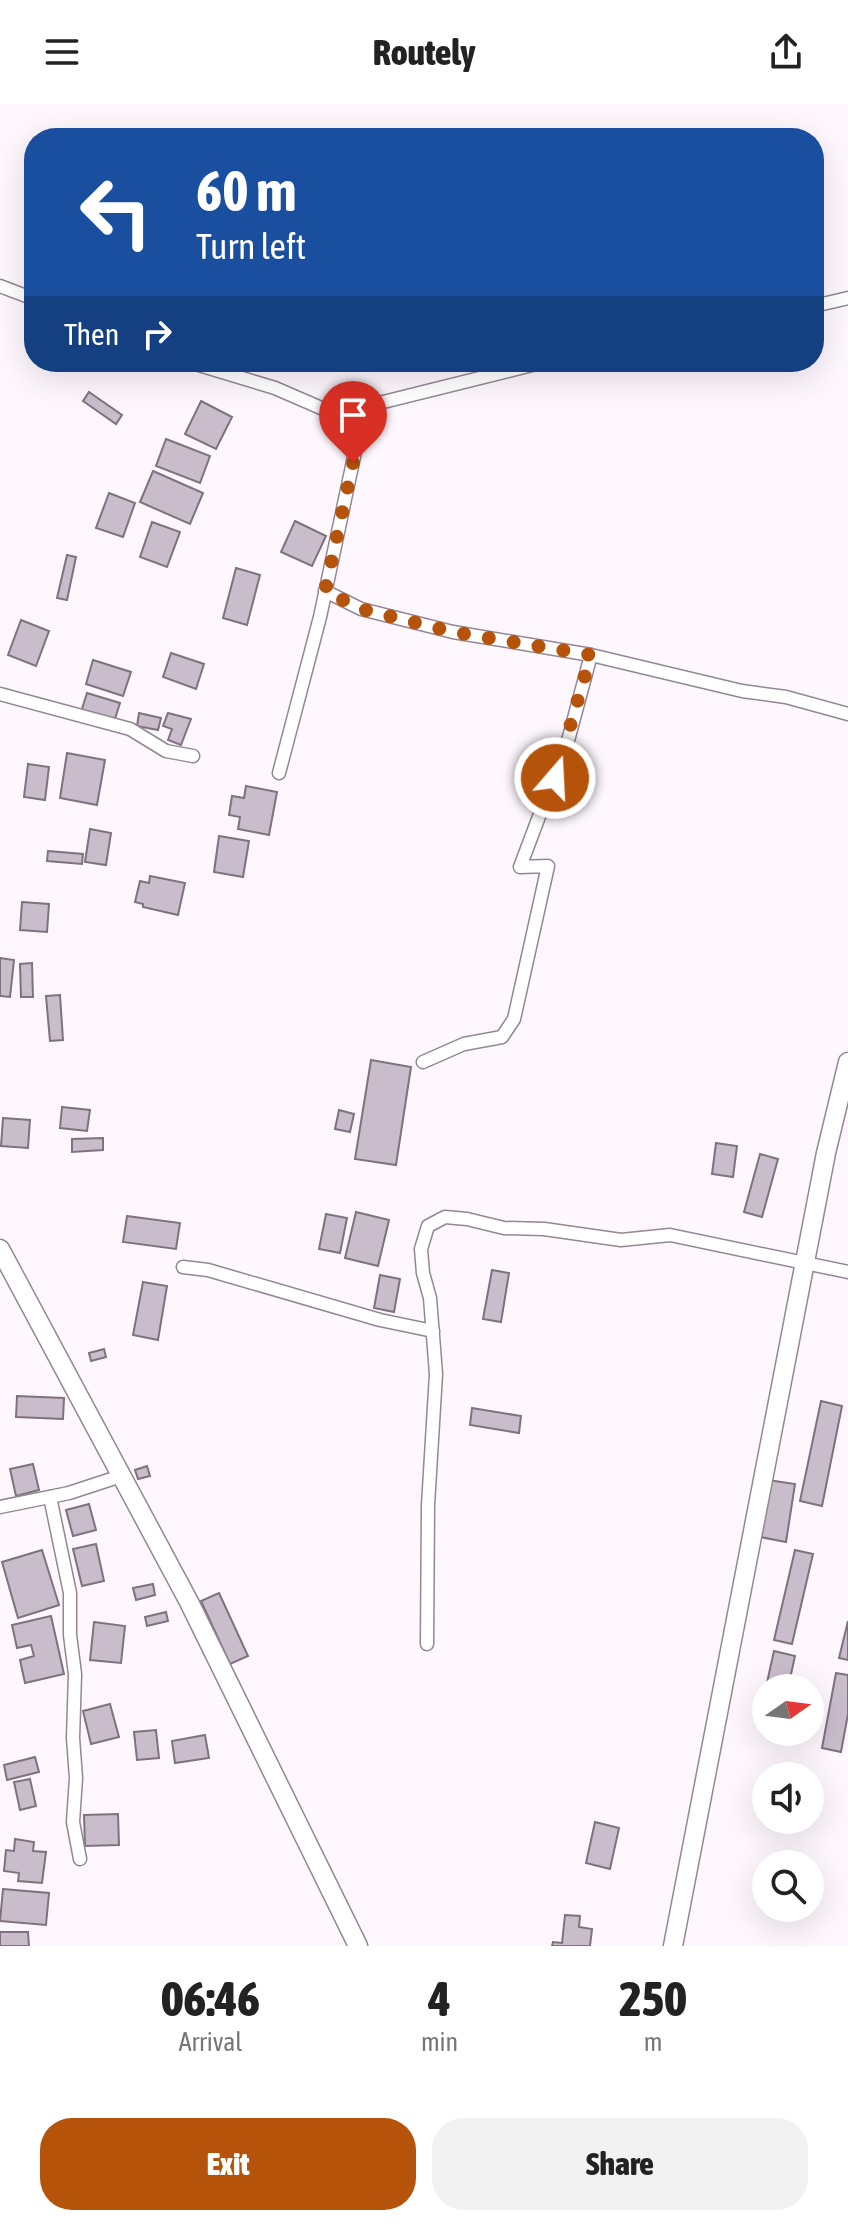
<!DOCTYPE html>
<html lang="en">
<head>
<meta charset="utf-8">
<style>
	body { margin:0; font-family:"Asap Condensed",sans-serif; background:#f2f2f2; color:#222; height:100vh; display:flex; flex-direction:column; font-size:30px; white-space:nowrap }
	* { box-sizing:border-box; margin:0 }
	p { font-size:26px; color:#767676 }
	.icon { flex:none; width:44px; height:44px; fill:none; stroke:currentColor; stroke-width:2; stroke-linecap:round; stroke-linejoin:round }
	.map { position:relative; height:1842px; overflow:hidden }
	.drawer { display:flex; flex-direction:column; background:#fff; flex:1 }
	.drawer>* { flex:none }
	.banner { position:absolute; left:24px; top:24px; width:800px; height:244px; border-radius:32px; box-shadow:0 8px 32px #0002; background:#1a4fa0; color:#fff; overflow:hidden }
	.needle { width:52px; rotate:76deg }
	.controls { position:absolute; left:752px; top:1570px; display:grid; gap:16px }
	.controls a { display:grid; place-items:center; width:72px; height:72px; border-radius:50%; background:#fff; box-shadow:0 8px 32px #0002; font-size:40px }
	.pin { position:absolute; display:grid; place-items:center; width:68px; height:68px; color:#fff; margin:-82px -34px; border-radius:50% 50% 50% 0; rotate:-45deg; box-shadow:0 0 8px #0007 }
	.pin .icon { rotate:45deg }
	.me { position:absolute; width:88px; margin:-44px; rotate:19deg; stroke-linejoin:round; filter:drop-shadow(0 0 6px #0008) }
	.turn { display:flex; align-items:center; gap:28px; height:168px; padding:0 40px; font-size:36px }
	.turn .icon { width:104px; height:104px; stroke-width:2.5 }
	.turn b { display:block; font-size:56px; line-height:68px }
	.then { display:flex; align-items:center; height:76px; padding:0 40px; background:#0003; gap:16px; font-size:30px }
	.eta { display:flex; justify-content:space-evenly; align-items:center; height:136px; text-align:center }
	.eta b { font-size:48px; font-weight:800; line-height:56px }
	.cta { display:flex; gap:16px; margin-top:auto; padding:16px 40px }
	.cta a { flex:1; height:92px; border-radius:32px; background:#b45309; color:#fff; font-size:32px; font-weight:800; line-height:92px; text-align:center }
	.cta a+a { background:#f2f2f2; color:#222 }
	header { display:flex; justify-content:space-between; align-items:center; height:104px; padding:0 40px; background:#fff; font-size:36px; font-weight:800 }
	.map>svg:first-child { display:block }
</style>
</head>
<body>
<header><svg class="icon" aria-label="menu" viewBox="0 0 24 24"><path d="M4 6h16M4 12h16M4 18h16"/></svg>Routely<svg class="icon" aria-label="share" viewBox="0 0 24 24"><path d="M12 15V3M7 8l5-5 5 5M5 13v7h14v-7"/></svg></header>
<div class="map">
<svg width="848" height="1842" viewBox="0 0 848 1842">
	<rect width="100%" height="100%" fill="#fef8fe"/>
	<g fill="#cabdcb" stroke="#7d727e" stroke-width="2">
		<path d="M89 288 122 311 116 320 83 297Z"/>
		<path d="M201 297 232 313 216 345 185 330Z"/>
		<path d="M166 335 210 352 200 379 156 362Z"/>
		<path d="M153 367 203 389 190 420 140 398Z"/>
		<path d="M109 389 135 399 123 433 96 424Z"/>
		<path d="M295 417 326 432 312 462 281 448Z"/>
		<path d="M152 418 180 428 167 463 140 453Z"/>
		<path d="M67 451 76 453 67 496 57 494Z"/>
		<path d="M236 464 260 471 247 521 223 514Z"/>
		<path d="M21 516 49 527 36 562 8 551Z"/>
		<path d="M171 549 204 560 196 585 163 573Z"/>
		<path d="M93 556 131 568 123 592 86 580Z"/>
		<path d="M87 589 120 599 114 618 81 608Z"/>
		<path d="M139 609 161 614 158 626 137 622Z"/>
		<path d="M168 609 191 615 181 641 168 636 172 625 163 622Z"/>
		<path d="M67 649 105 656 97 701 60 694Z"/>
		<path d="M28 660 49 663 45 696 24 693Z"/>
		<path d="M246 682 277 688 269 731 238 725 240 713 229 711 232 692 244 694Z"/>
		<path d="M90 725 111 729 106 761 85 758Z"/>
		<path d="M219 732 249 737 243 773 214 768Z"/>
		<path d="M48 747 83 750 82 760 47 757Z"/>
		<path d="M150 772 185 779 178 811 143 803V800L135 798 140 777 149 779Z"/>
		<path d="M22 798 49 800 47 828 20 826Z"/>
		<path d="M0 854 14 856 10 893 0 892Z"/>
		<path d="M32 859 33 893H21L20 860Z"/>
		<path d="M60 891 63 936 50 937 46 892Z"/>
		<path d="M371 956 411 963 396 1061 355 1055Z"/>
		<path d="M62 1003 90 1006 87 1027 60 1024Z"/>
		<path d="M339 1006 354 1010 350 1028 335 1025Z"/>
		<path d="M3 1014 30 1016 28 1044 1 1042Z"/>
		<path d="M103 1034V1046L72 1048V1035Z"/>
		<path d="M716 1039 737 1042 733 1073 712 1070Z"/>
		<path d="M760 1050 778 1055 762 1113 744 1108Z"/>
		<path d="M356 1108 389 1116 378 1162 345 1154Z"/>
		<path d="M326 1110 347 1114 340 1149 319 1145Z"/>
		<path d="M127 1112 180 1119 176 1145 123 1138Z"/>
		<path d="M492 1166 509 1169 501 1218 483 1215Z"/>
		<path d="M380 1171 400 1175 394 1208 374 1204Z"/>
		<path d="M143 1178 167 1182 158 1236 133 1231Z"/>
		<path d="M104 1245 106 1253 91 1257 89 1249Z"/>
		<path d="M17 1292 64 1294 63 1315 16 1313Z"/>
		<path d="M821 1297 842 1302 822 1402 800 1397Z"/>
		<path d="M472 1304 521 1312 519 1329 470 1321Z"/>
		<path d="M33 1360 39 1386 16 1392 10 1365Z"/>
		<path d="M147 1362 150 1372 138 1375 135 1366Z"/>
		<path d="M768 1376 795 1380 786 1438 760 1433Z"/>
		<path d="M89 1400 96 1426 73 1432 66 1406Z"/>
		<path d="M96 1440 104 1477 82 1482 73 1445Z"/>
		<path d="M42 1446 59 1501 18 1514 2 1458Z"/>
		<path d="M795 1446 813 1450 792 1540 774 1536Z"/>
		<path d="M153 1480 155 1491 136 1496 133 1484Z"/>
		<path d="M219 1489 248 1552 230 1560 201 1497Z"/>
		<path d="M166 1508 168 1517 147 1522 145 1513Z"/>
		<path d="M51 1512 64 1570 25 1579 20 1556 34 1552 31 1541 17 1544 12 1521Z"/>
		<path d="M848 1517V1556L839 1554Z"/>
		<path d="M94 1518 125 1522 121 1559 90 1556Z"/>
		<path d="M774 1547 795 1552 788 1584H766V1611L760 1610Z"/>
		<path d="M836 1569 848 1571V1610L841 1648 822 1644Z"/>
		<path d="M110 1600 119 1633 91 1640 83 1607Z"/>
		<path d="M156 1626 159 1654 137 1656 134 1628Z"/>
		<path d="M205 1631 209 1654 175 1659 172 1637Z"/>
		<path d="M35 1653 39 1668 7 1676 4 1661Z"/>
		<path d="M30 1675 36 1702 20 1706 14 1678Z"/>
		<path d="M118 1710 119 1741 85 1742 84 1711Z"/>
		<path d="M595 1718 619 1724 610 1765 586 1759Z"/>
		<path d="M15 1735 34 1738 33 1747 46 1748 42 1779 18 1777 19 1769 4 1767 6 1746 14 1747Z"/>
		<path d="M3 1785 49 1789 46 1821 0 1817Z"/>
		<path d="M565 1811 580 1812 579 1823 592 1825 590 1842H552L553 1838 562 1839Z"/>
		<path d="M0 1828H28L29 1842H0Z"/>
	</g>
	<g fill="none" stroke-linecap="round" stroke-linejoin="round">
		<g stroke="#938794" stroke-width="15">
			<g id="street">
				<path d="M0 182 34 195"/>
				<path d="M814 202 848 194"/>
				<path d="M189 258 275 284 335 310 544 258"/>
				<path d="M325 487 361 505 453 528 591 551 742 587 786 593 848 610"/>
				<path d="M0 590 130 625 166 647 193 652"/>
				<path d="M279 669 320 513 365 301"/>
				<path d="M423 958 464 940 502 933 514 915 548 762 520 763 569 633 591 551"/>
				<path d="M183 1163 208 1166 380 1216 433 1227"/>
				<path d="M50 1393 70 1489V1531L75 1570 73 1634 76 1674 73 1718 80 1755"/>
				<path d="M0 1403 69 1389 121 1372"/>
				<path d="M427 1540 428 1401 436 1270 430 1194 423 1169 421 1145 428 1122 445 1113 467 1115 504 1124 544 1125 621 1136 670 1131 848 1168"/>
			</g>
		</g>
		<g stroke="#938794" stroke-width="21">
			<g id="secondary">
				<path d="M0 1145 189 1498 358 1842"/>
				<path d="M673 1842 826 1049 848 958"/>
			</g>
		</g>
		<use href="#street" stroke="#fff" stroke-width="12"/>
		<use href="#secondary" stroke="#fff" stroke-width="18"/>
	</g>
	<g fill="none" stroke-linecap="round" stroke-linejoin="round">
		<path stroke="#b45309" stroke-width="14" stroke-dasharray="0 25.2" d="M353 359 325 487 361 505 453 528 591 551 555 674"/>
	</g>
</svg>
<div class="controls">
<a><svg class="needle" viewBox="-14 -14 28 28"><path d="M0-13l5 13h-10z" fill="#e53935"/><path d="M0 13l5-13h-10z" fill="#767676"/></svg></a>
<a><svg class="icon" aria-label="sound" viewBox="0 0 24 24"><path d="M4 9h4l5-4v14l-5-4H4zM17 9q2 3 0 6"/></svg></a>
<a><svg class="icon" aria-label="search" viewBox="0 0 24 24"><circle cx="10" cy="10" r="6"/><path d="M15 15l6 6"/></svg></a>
</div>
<div class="pin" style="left:353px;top:359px;background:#d93025"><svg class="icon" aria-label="arrive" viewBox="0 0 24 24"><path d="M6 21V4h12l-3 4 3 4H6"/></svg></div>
<svg class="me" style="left:555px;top:674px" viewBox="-20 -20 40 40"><circle r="17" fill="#b45309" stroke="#fff" stroke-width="3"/><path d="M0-11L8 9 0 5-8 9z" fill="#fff"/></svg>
<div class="banner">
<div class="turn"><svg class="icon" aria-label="left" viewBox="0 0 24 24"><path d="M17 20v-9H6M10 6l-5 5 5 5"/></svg><div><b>60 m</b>Turn left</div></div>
<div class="then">Then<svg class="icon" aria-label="right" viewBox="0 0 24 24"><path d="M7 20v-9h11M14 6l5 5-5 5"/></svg></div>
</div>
</div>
<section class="drawer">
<div class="eta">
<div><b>06:46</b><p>Arrival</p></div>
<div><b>4</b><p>min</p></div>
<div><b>250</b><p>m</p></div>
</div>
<div class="cta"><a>Exit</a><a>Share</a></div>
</section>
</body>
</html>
